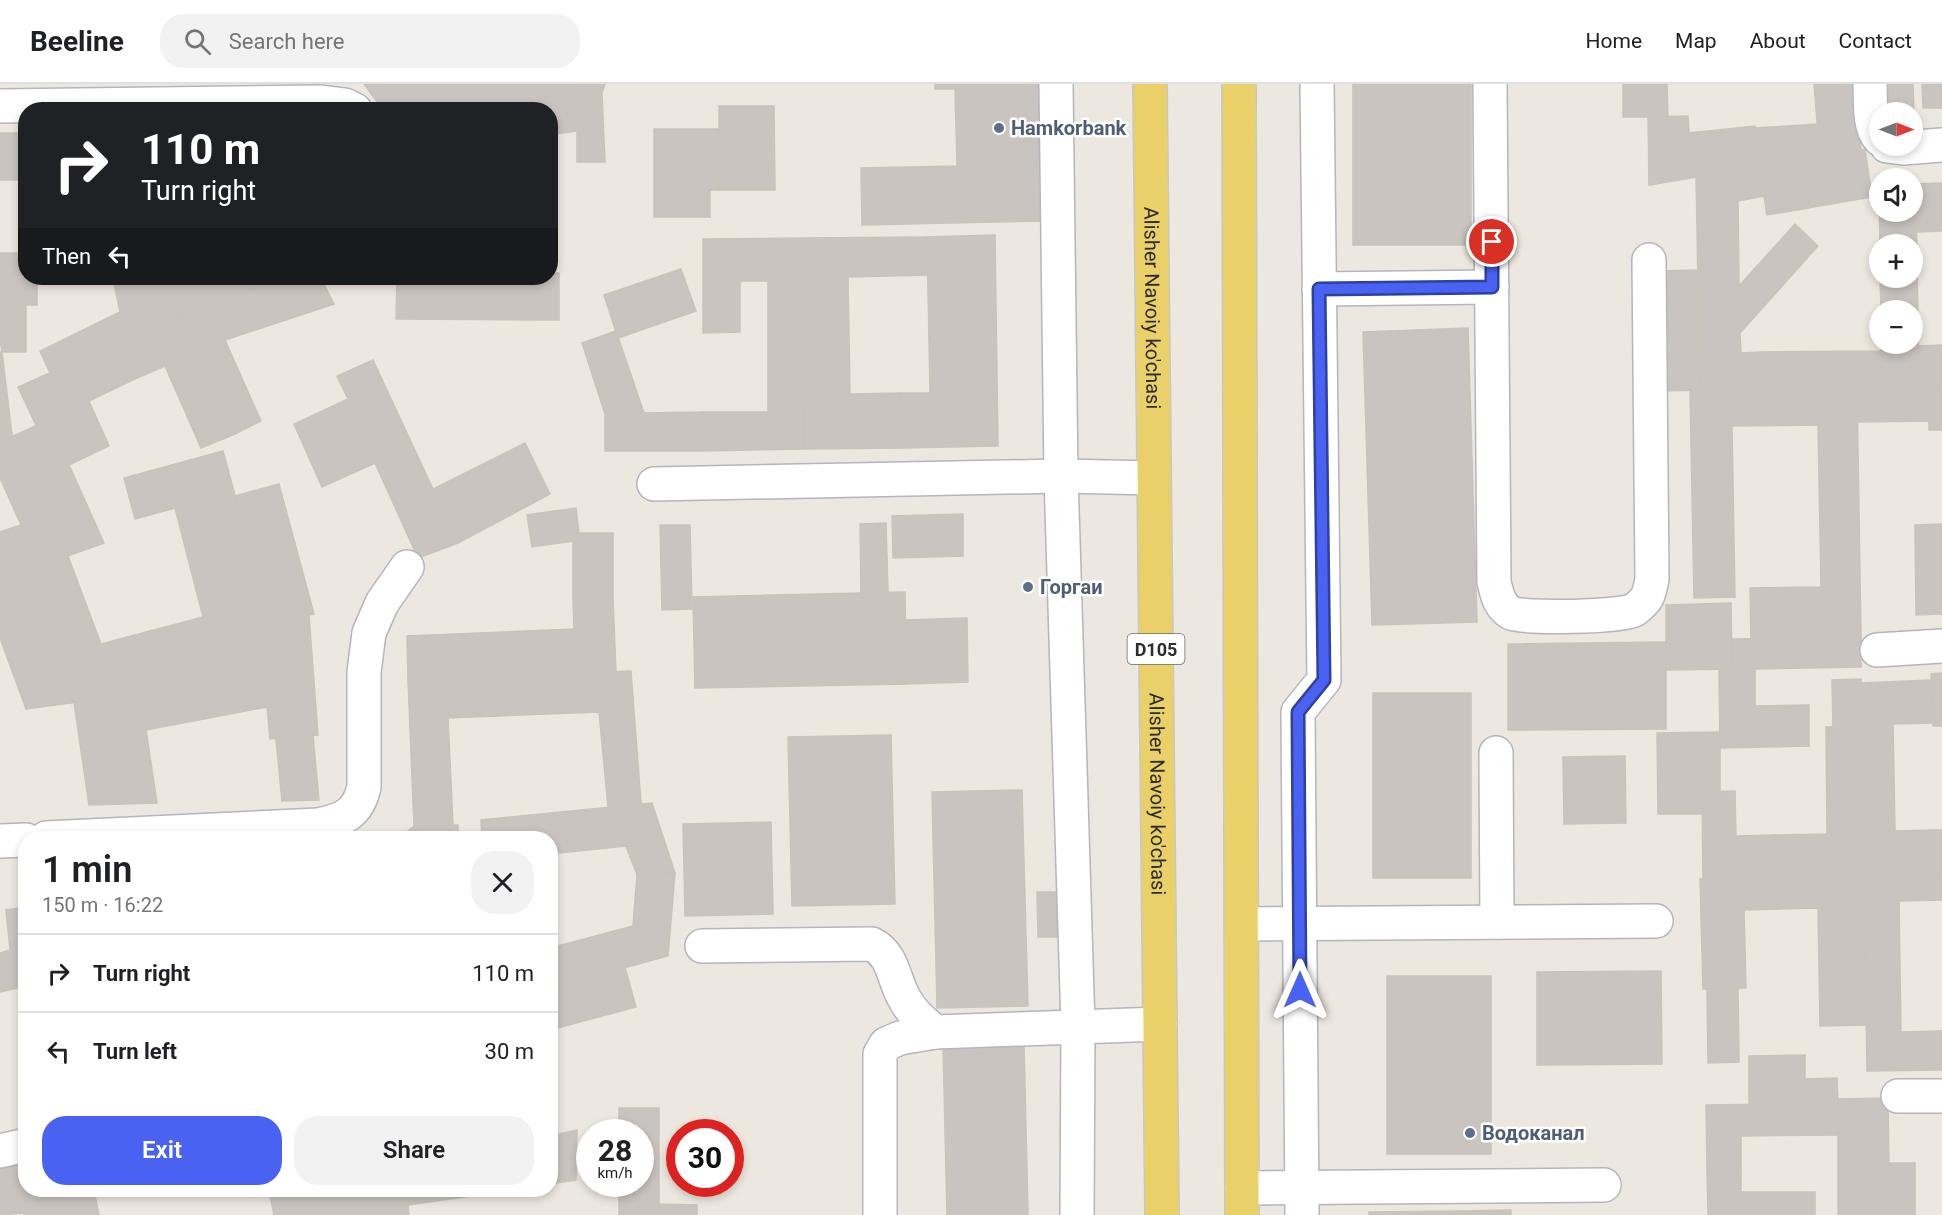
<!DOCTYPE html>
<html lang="en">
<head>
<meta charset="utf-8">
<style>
	body { margin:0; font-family:Roboto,sans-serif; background:#f2f2f2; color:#202124; height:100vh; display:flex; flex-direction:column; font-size:22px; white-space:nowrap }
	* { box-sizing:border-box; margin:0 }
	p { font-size:20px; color:#757577 }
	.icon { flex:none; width:33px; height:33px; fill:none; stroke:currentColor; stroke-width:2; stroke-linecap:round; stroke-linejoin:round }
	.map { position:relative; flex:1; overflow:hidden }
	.details { position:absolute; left:18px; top:747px; width:540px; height:366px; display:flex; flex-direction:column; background:#fff; border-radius:24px; box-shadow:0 3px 9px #0003 }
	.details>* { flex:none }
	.guide { position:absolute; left:18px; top:18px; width:540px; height:183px; border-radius:24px; box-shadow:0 3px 9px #0003; background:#202124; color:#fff; overflow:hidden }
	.needle { width:39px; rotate:90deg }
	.tools { position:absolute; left:1869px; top:18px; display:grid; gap:12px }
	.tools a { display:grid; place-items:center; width:54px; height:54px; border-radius:50%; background:#fff; box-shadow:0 3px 9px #0003; font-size:30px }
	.speed { position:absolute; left:576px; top:1035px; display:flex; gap:12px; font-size:30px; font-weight:700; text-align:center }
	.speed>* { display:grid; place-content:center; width:78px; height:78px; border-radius:50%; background:#fff; box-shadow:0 3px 9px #0003; line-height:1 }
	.speed small { font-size:15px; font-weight:400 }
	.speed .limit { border:9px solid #d22; background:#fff; color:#111 }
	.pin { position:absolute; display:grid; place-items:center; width:51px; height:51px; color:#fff; margin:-26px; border:3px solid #fff; border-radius:50%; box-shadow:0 2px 6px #0007 }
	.me { position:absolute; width:66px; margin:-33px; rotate:0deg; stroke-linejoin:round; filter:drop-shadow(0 0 4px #0008) }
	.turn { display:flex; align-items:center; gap:21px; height:126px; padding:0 24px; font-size:27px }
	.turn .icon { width:78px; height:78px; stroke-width:2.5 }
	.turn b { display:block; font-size:42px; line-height:51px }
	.then { display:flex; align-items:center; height:57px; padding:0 24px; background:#0003; gap:12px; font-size:22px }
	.round { display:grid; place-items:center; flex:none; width:63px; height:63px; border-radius:24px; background:#f2f2f2 }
	.summary { display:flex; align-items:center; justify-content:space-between; height:102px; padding:0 24px }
	h1 { font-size:36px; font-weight:600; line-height:45px }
	.primary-button { display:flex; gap:12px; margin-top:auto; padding:12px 24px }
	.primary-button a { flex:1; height:69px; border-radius:24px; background:#4962f1; color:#fff; font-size:24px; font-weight:600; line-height:69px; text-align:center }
	.primary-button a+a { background:#f2f2f2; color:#202124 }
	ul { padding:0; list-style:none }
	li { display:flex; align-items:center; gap:18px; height:78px; padding:0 24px; border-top:2px solid #e0e0e0 }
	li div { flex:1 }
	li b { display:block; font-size:22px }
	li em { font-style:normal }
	header { display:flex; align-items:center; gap:36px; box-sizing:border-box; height:84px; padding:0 30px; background:#fff; border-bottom:2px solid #e0e0e0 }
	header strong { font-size:28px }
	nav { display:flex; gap:33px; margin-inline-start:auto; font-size:21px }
	.search { width:420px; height:54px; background:#f2f2f2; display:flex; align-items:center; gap:15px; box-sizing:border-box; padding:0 21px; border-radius:24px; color:#757577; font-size:22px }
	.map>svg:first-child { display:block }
</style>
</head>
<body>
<header>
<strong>Beeline</strong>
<div class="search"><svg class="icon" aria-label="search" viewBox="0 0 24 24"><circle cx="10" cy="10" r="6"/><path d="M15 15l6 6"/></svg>Search here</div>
<nav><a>Home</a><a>Map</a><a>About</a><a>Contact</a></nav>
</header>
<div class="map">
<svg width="1942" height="1131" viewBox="0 0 1942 1131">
	<rect width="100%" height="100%" fill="#ede8df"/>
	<g fill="#c9c4bf" stroke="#c9c4b9" stroke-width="1.5">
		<path d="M364 0H605L602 9 502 26H383Z"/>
		<path d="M935 0H1041L1044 137 862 141 861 84 957 82 955 5H935Z"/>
		<rect x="1353" y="0" width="118" height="161"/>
		<path d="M1623 0H1667L1668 33H1623Z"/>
		<path d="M1814 0H1856L1861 66 1820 73Z"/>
		<path d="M1882 0H1913L1914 30 1912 28H1883Z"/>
		<path d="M1922 0H1942V24H1923Z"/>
		<path d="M602 9 605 78H577V47L550 51V26H502Z"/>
		<path d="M719 22H774L775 106H719Z"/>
		<path d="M1688 32 1689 49 1755 42V83L1649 101 1648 33Z"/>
		<path d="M1818 40 1820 73 1755 83V44Z"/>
		<path d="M654 45H719V106H710V133H654Z"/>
		<rect x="0" y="49" width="26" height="47"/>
		<path d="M1865 65 1872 113 1767 131 1764 112 1738 117 1739 202 1795 140 1818 162 1740 249 1741 269 1761 268V305L1700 306 1696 93Z"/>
		<path d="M1942 99V147L1917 148 1916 100Z"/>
		<path d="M1912 111H1916L1919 303 1761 305V268L1881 267V260H1912V226H1881L1880 194H1912V160H1880L1879 112 1880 128H1912Z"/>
		<path d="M995 151 998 362 902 364 901 309H930L927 153Z"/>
		<path d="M927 153 928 191 848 193 850 310 901 309 902 364 804 365 801 154Z"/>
		<path d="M801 154 804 323H768V197H740V248L703 249V155Z"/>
		<path d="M0 169H26V194H37V221H26V268H2L0 256Z"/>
		<path d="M681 185 696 227 618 254 604 211Z"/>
		<path d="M1698 186V249H1661L1660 187Z"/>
		<path d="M550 189H559V236L396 235 397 194H550Z"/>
		<path d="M113 194H148L157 237 119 258 50 289 40 267 120 228Z"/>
		<path d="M148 194H286L157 237Z"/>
		<path d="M286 194H321L334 220 225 256 261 337 235 350 181 230Z"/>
		<path d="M181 230 235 350 201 364 165 282 135 295 119 258 157 237Z"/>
		<path d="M1468 244 1477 538 1372 541 1363 248Z"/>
		<path d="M616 247 644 329 703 328V367H605V330L582 259Z"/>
		<path d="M1661 249H1698L1700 306 1663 307Z"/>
		<path d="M119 258 135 295 89 317 109 362 69 381 49 336 36 341 18 303Z"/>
		<path d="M1942 261V302L1919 303 1918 262Z"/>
		<path d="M0 268H2L14 368 0 371Z"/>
		<path d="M373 276 458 459 418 474 375 379 322 403 294 340 348 315 337 292Z"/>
		<path d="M1942 302V346H1929V337L1858 338 1857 303Z"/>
		<path d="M1857 303 1861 553 1751 555 1750 504 1821 503 1818 341 1732 342 1735 513 1694 514 1690 306Z"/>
		<path d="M768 323H804V365L703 367V328H768Z"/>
		<path d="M49 336 104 459 0 496V448L21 441 0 394V371L14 368 11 353Z"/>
		<path d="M525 359 550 410 458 459 433 405Z"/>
		<path d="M223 367 272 548 215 563 207 532 203 533 175 424 135 435 124 394Z"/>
		<path d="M279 400 314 530 269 541 235 412Z"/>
		<path d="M576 424 579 449 573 457 532 463 527 431Z"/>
		<path d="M963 430V472L893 474 892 432Z"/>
		<path d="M886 439 888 508 861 509 860 440Z"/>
		<path d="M1942 440V530L1916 531 1915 441Z"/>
		<path d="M660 441H690L692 525 662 526Z"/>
		<path d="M579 449H613V515H573V457Z"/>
		<path d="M68 472 101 560 207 532 225 596 71 619 22 488Z"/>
		<path d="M22 488 71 619 26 625 0 554V496Z"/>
		<path d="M905 508 906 600 695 604 693 513Z"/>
		<path d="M573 515H613L616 588 408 596 407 552 574 545Z"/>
		<path d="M1731 519 1732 585 1666 586V521Z"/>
		<path d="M309 531 318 651 270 655 267 623 146 646 157 719 89 721 74 619 225 596 215 563 272 548 269 541Z"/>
		<path d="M967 534 968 598 906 600 905 536Z"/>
		<path d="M1861 553V583L1755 585V622L1809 621V662L1720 664 1719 586 1732 585V555Z"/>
		<path d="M1666 558V645L1508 646V560Z"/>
		<path d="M631 587 641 719 608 723 599 628 448 634 453 741 414 742 408 596Z"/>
		<path d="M1942 589V642H1933L1931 590Z"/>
		<path d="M1861 595V642L1833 643 1832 596Z"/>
		<path d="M1931 596 1933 639 1893 640 1895 747 1933 746 1934 791 1864 792 1861 599Z"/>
		<rect x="1373" y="609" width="98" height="185"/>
		<path d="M1861 642 1864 792 1775 794V751L1827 750 1826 643Z"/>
		<path d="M1720 648V707L1702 708 1703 730H1658L1657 649Z"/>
		<path d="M313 651 319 716 282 717 276 655Z"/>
		<path d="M891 651 895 820 792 822 788 653Z"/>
		<path d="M1625 672 1626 739 1564 740 1563 673Z"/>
		<path d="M1022 706 1028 922 937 924 932 708Z"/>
		<path d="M1735 707 1736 752 1775 751V794L1703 795 1702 708Z"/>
		<path d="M652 719 675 789 637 791 626 762 550 770V754H482L481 736Z"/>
		<path d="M771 738 773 830 685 832 683 740Z"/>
		<path d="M458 741V754H399L414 742Z"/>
		<path d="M1933 746H1942V791H1934Z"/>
		<path d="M675 789 668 872 550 904V864L633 842 637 791Z"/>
		<path d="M1942 791V816L1899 817 1901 948 1942 947V986L1867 987 1864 792Z"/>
		<path d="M1864 792 1866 941 1820 942 1818 824 1744 826 1746 904 1703 905 1700 795Z"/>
		<path d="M1037 808H1064L1065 853H1038Z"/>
		<path d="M26 823V902L0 908V869L10 866 6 826Z"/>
		<path d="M625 883 636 923 550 946V904Z"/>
		<path d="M1661 887 1662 980 1537 981V888Z"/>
		<rect x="1387" y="892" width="104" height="178"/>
		<path d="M1738 904 1739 978 1708 979 1707 905Z"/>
		<path d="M1024 959 1028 1131H947L943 961Z"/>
		<path d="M1805 971V995L1837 994 1838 1019 1749 1020V972Z"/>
		<path d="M1888 1014 1889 1085H1870L1871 1131H1838V1015Z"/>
		<path d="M1838 1019V1051L1741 1052V1086H1707L1706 1021Z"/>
		<path d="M619 1024H659V1120L697 1121V1131H619V1100H640V1048H619Z"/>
		<path d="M577 1046 576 1096 550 1100V1052Z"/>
		<path d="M26 1069V1106H94L99 1131H24L23 1129 0 1131V1075Z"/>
		<path d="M1889 1079H1915V1131H1871L1870 1085H1889Z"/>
		<path d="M1707 1086H1741V1108H1815V1131H1708Z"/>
		<path d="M269 1106H352L357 1131H274Z"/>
		<path d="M375 1106H514L408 1121 409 1131H357L353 1112Z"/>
		<path d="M1511 1126V1131H1461V1127Z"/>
		<path d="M1461 1127V1131H1369V1128Z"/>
	</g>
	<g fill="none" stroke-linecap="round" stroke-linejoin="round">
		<g stroke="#b3b5bf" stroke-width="36">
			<g id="minor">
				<path d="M1056 0 1061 392 1078 942 1077 1131"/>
				<path d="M1490 0 1494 498C1497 510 1499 522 1511 529 1523 535 1623 533 1634 526 1648 516 1649 511 1652 495L1649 176"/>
				<path d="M1870 0C1871 16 1868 43 1880 55"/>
				<path d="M0 22 321 18 345 21 355 26"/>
				<path d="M1887 62 1903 64 1942 61"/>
				<path d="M1319 205 1492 203"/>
				<path d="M654 400 1061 392 1154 394"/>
				<path d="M1877 566 1942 562"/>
				<path d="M1496 669 1497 838"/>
				<path d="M46 754 318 741C343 736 358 730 364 703V588L369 549 382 519 407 483"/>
				<path d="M0 757 26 756"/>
				<path d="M1242 840 1656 837"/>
				<path d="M702 862 872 860C893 871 893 893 903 912 910 927 922 937 935 948"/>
				<path d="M1898 1012H1942"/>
				<path d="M0 1067 26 1061"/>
				<path d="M1242 1104 1604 1101"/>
				<path d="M880 1131V970L886 960 900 954 935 948 1160 940"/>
				<path d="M1302 1131 1298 628 1324 596 1317 0"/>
			</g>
		</g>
		<g stroke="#c8c8c8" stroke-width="36">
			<g id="major">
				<path id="s1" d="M1150 0 1162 1131"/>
				<path d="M1239 0 1242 1131"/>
			</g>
		</g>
		<use href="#minor" stroke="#fff" stroke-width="33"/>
		<use href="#major" stroke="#ead068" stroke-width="33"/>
	</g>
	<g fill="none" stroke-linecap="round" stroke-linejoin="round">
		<g stroke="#2f409d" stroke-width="15">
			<path id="route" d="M1300 906 1298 628 1324 596 1319 205 1492 203V158"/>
		</g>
		<use href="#route" stroke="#4962f1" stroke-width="10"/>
	</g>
	<g fill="#5c6f8a" stroke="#fff" stroke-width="2">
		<circle cx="999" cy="44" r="6"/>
		<circle cx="1028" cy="503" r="6"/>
		<circle cx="1470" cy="1049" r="6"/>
	</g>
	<g text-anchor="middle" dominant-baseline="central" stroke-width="5" stroke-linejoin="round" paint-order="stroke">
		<rect fill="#fff" stroke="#6b6b6b" stroke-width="1.5" x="1127.5" y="550" width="57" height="30" rx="4.5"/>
		<g font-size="18" font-weight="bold" fill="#2c2c2c">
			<text x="1156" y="565">D105</text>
		</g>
		<g font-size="20" font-weight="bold" fill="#4e5e75" stroke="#fff" text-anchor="start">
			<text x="1011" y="44">Hamkorbank</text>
			<text x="1040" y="503">Горгаи</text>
			<text x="1482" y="1049">Водоканал</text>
		</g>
		<g font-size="20" fill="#2c2c2c" stroke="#fff">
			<text stroke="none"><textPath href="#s1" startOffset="224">Alisher Navoiy ko'chasi</textPath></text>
			<text stroke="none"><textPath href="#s1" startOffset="710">Alisher Navoiy ko'chasi</textPath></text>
		</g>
	</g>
</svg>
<div class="tools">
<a><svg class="needle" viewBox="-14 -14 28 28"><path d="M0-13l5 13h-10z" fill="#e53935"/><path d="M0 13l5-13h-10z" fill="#757577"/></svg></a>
<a><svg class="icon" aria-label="sound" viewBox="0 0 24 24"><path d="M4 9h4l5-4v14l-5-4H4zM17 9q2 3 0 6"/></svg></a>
<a>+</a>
<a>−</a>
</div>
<div class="speed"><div>28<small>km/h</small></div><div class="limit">30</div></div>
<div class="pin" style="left:1492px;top:158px;background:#d93025"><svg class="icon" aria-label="arrive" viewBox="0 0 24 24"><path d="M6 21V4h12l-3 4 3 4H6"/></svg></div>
<svg class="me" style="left:1300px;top:906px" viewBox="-20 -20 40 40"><path d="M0-17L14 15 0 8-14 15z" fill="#4962f1" stroke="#fff" stroke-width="4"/></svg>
<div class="guide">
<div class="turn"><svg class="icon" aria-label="right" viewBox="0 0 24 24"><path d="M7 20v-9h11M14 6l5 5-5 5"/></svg><div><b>110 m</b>Turn right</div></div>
<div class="then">Then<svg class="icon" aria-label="left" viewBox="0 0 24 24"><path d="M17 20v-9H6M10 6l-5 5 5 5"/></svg></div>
</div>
<section class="details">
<div class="summary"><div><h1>1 min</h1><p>150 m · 16:22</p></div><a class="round"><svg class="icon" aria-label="close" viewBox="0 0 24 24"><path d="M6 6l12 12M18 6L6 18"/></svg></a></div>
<ul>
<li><svg class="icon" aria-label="right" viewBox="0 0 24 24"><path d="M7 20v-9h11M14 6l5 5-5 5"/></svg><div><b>Turn right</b></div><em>110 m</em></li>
<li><svg class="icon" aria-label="left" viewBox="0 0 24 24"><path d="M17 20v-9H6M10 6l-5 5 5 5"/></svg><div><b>Turn left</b></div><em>30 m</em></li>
</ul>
<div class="primary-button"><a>Exit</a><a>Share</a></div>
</section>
</div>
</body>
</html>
